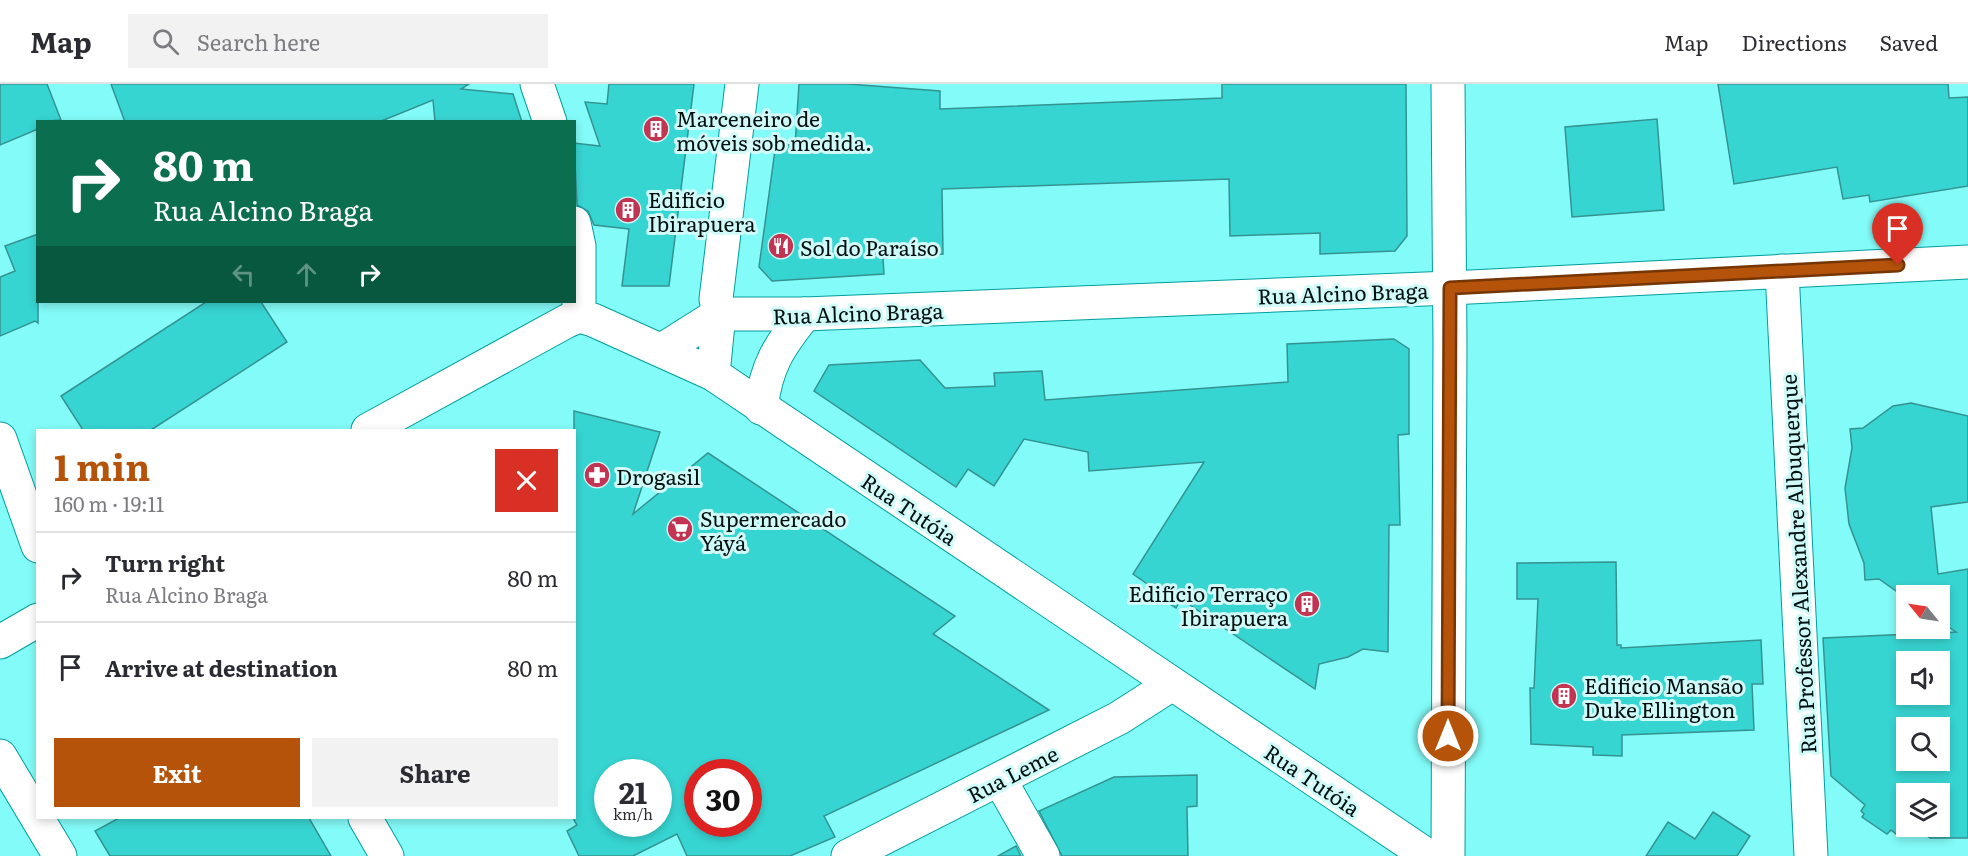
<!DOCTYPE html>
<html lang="en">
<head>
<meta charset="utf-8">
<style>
	body { margin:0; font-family:Literata,serif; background:#f2f2f3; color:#2b2b33; height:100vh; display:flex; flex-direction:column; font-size:22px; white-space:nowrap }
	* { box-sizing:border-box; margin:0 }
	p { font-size:20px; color:#7c7c81 }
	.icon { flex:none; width:33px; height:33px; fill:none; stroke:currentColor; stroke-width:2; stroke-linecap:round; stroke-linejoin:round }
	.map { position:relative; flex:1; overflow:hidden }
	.drawer { position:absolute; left:36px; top:345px; width:540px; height:390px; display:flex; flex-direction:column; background:#fff; border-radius:0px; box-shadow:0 3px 9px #0003 }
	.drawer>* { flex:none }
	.banner { position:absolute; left:36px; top:36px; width:540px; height:183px; border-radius:0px; box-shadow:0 3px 9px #0003; background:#0b6e4f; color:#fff; overflow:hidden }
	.needle { width:39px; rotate:300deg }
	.fabs { position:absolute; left:1896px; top:501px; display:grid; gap:12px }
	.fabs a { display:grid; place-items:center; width:54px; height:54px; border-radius:0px; background:#fff; box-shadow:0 3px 9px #0003; font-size:30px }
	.speed { position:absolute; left:594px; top:675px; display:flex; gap:12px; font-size:30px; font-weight:700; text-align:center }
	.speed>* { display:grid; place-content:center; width:78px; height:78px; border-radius:50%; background:#fff; box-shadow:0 3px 9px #0003; line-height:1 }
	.speed small { font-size:15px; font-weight:400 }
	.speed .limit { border:9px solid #d22; background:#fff; color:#111 }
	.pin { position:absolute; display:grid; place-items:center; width:51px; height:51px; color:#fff; margin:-62px -26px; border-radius:50% 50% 50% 0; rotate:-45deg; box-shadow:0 0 6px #0007 }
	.pin .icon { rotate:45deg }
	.me { position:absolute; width:66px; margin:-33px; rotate:0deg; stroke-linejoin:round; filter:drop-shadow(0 0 4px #0008) }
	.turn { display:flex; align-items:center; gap:21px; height:126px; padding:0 18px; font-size:27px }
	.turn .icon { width:78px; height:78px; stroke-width:2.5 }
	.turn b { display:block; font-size:42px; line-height:51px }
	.lanes { display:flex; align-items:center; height:57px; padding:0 18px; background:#0003; justify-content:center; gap:30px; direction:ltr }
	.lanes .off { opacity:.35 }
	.round { display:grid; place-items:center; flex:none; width:63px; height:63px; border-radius:0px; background:#f2f2f3 }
	.summary { display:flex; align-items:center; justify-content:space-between; height:102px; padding:0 18px }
	h1 { font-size:36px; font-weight:700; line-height:45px; color:#b45309 }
	.primary-button { display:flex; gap:12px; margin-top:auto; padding:12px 18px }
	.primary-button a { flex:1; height:69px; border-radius:0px; background:#b45309; color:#fff; font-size:24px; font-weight:700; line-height:69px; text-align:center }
	.primary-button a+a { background:#f2f2f3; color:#2b2b33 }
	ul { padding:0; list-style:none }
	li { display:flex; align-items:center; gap:18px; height:90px; padding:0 18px; border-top:2px solid #e1e1e2 }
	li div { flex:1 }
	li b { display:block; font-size:22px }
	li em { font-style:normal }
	header { display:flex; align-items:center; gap:36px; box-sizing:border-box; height:84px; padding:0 30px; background:#fff; border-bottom:2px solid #e1e1e2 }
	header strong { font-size:28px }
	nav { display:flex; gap:33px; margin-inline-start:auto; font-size:21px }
	.search { width:420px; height:54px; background:#f2f2f3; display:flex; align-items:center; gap:15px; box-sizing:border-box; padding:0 21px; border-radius:0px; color:#7c7c81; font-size:22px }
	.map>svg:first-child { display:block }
</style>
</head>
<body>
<header>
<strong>Map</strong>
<div class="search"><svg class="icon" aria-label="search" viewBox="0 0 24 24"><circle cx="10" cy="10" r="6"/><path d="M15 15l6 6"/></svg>Search here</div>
<nav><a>Map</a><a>Directions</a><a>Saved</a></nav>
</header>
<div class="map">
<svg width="1968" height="772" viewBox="0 0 1968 772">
	<rect width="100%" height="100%" fill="#83fbf8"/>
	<g fill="#37d5d2" stroke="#349391" stroke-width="1.5" fill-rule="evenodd">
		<path d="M0 0H47L61 36 38 38V45L0 61Z"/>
		<path d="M111 0H469L461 5 513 10 522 38H435L433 16 379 38H125Z"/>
		<path d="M609 0H694L669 202H622L629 145 594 141 588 127 577 121 574 59 600 62 585 18 607 20Z"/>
		<path d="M799 0H848L940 7V25L1222 14V0H1406L1407 152 1395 167 1320 170V149L1230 152 1229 95 942 105 943 170 883 174 884 190 772 197 759 183 776 59 795 62Z"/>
		<path d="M1718 0H1948L1949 14 1968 13V102L1870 118 1869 111 1843 115 1837 83 1734 100Z"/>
		<path d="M1657 35 1664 126 1572 133 1565 43Z"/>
		<path d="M38 150V239L35 237 0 252V193L15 187 5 162Z"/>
		<path d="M206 218H261L287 258 151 346H83L61 312Z"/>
		<path d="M1394 255 1409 265V350L1398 351 1400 441H1389L1388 568 1363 565 1348 573 1319 580 1315 605 1181 515 1176 524 1151 508 1153 504 1133 490 1204 378 1089 387 1088 368 1024 355 994 402 968 385 956 403 814 307 829 281 920 276 945 304 995 302 994 289 1042 287 1045 316 1288 298 1287 260Z"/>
		<path d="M1911 319 1968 332V418L1931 423 1938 490 1968 485V754H1930L1913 742H1940V710H1906V738L1896 750 1891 746 1887 750 1862 733 1864 730 1861 727 1865 721 1831 692 1823 554 1956 548 1940 537V512H1906V514L1879 495 1865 496 1864 479 1849 440 1845 404 1852 364 1850 345 1863 344 1893 322ZM1906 578H1940V610H1906ZM1906 644H1940V676H1906Z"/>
		<path d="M574 327 660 348 633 430 708 369 955 532 933 550 1049 626 824 732 835 753 790 772H687L677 750 633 772H579L567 747 577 741 574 736ZM608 688H658V740H608ZM698 688H748V740H698Z"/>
		<path d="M1616 478 1617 561H1621V564L1761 556 1763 600H1752L1754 646 1622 651V672L1593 671V663L1531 660 1530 604H1534L1538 515H1517V479Z"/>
		<path d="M1197 691V722L1187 723 1188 772H1062L1039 727 1114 693Z"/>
		<path d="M1713 728 1750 752 1737 772H1646L1668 738 1695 755Z"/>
		<path d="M119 734H309L331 772H110L95 747Z"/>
		<path d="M1016 762 1021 772H998Z"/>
	</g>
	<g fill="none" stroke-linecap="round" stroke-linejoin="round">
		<g stroke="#009e9d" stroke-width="35">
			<g id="minor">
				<path d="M537 0 550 38"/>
				<path d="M1448 0 1450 260 1448 772"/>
				<path d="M574 139 579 162V232"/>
				<path d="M1782 187 1811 772"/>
				<path d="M719 230H805L1450 204 1968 178"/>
				<path d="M713 290 719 230 716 215 742 0"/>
				<path d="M0 355 38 462"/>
				<path d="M0 672 60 772"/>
				<path d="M1000 696 1043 772"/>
				<path d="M365 734 387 772"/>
				<path d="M848 772 1119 634 1172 600"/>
			</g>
		</g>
		<g stroke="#009e9d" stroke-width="35">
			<g id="tertiary">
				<path d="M662 266 719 230"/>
				<path d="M761 324C766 282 779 262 805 230"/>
				<path d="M368 346 567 237 579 232 593 236 713 290 1428 772"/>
				<path d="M0 558 38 536"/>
			</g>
		</g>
		<use href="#minor" stroke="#fff" stroke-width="33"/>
		<use href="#tertiary" stroke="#fff" stroke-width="33"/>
	</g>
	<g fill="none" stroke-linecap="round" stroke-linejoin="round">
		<g stroke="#753606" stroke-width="15">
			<path id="route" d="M1448 652 1450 204 1898 181"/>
		</g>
		<use href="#route" stroke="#b45309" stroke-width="10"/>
	</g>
	<defs>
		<g id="building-disc" transform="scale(1.35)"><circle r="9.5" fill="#c33352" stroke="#d0fbf9"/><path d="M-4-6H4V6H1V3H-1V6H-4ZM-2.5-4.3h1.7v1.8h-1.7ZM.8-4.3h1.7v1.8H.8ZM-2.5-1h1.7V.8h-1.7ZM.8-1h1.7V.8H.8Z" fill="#fff"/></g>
		<g id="restaurant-disc" transform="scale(1.35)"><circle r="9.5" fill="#c33352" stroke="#d0fbf9"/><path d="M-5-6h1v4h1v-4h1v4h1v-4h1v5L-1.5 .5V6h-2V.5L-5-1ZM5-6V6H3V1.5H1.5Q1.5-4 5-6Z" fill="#fff"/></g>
		<g id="pharmacy-disc" transform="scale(1.35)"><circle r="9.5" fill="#c33352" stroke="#d0fbf9"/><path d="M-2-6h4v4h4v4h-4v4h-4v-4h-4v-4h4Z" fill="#fff"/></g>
		<g id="supermarket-disc" transform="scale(1.35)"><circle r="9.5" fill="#c33352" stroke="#d0fbf9"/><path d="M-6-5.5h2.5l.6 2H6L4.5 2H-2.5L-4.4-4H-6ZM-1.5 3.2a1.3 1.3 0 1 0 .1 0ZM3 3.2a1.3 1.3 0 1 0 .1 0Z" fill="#fff"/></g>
	</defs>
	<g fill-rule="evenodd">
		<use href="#building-disc" x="656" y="45"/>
		<use href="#building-disc" x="628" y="126"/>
		<use href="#restaurant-disc" x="781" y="162"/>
		<use href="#pharmacy-disc" x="597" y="391"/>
		<use href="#supermarket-disc" x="680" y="445"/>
		<use href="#building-disc" x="1307" y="520"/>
		<use href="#building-disc" x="1564" y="612"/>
	</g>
	<g text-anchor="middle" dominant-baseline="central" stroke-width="6" stroke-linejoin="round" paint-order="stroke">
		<g font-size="21" fill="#001010" stroke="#d0fbf9" text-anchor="start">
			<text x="676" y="33">Marceneiro de<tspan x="676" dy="24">móveis sob medida.</tspan></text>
			<text x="648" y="114">Edifício<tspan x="648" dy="24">Ibirapuera</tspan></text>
			<text x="800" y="162">Sol do Paraíso</text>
			<text x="616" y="391">Drogasil</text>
			<text x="700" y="433">Supermercado<tspan x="700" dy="24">Yáyá</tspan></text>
			<text x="1288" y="508" text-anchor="end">Edifício Terraço<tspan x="1288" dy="24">Ibirapuera</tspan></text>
			<text x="1584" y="600">Edifício Mansão<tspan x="1584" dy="24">Duke Ellington</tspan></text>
		</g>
		<g font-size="21" fill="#001010" stroke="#d0fbf9">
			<text transform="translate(1343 208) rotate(-2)">Rua Alcino Braga</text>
			<text transform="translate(858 228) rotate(-2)">Rua Alcino Braga</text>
			<text transform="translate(910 424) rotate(34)">Rua Tutóia</text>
			<text transform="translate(1797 480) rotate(-93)">Rua Professor Alexandre Albuquerque</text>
			<text transform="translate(1012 689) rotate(-27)">Rua Leme</text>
			<text transform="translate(1313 695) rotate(34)">Rua Tutóia</text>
		</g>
	</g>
</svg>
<div class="fabs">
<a><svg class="needle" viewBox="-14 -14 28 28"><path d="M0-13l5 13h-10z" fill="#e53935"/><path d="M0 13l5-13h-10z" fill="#7c7c81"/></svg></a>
<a><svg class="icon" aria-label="sound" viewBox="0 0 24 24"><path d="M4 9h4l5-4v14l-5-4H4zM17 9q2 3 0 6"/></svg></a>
<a><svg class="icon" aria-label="search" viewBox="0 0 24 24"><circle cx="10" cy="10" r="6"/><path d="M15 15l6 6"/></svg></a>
<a><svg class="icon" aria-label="layers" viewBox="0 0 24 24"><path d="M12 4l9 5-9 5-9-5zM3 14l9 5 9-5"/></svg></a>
</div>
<div class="speed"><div>21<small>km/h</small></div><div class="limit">30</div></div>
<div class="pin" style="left:1898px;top:181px;background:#d93025"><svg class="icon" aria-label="arrive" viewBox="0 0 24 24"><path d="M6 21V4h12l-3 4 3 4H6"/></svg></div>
<svg class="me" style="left:1448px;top:652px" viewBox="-20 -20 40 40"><circle r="17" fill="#b45309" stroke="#fff" stroke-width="3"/><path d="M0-11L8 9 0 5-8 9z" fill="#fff"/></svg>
<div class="banner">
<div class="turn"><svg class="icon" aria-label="right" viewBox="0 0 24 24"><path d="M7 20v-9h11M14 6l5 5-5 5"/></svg><div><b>80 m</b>Rua Alcino Braga</div></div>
<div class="lanes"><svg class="icon off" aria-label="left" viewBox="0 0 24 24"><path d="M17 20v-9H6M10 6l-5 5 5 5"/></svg><svg class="icon off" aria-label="ahead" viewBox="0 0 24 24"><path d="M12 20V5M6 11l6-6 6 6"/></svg><svg class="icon" aria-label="right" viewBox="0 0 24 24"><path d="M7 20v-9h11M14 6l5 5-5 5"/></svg></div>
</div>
<section class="drawer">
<div class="summary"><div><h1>1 min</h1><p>160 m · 19:11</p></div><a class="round" style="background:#d93025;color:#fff"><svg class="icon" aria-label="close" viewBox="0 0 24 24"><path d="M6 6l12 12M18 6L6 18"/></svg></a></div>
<ul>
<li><svg class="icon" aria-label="right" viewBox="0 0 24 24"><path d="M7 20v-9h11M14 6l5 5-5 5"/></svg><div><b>Turn right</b><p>Rua Alcino Braga</p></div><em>80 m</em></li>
<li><svg class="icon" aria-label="arrive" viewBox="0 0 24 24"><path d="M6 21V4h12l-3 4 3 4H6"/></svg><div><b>Arrive at destination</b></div><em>80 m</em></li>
</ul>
<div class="primary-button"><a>Exit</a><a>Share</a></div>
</section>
</div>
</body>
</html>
